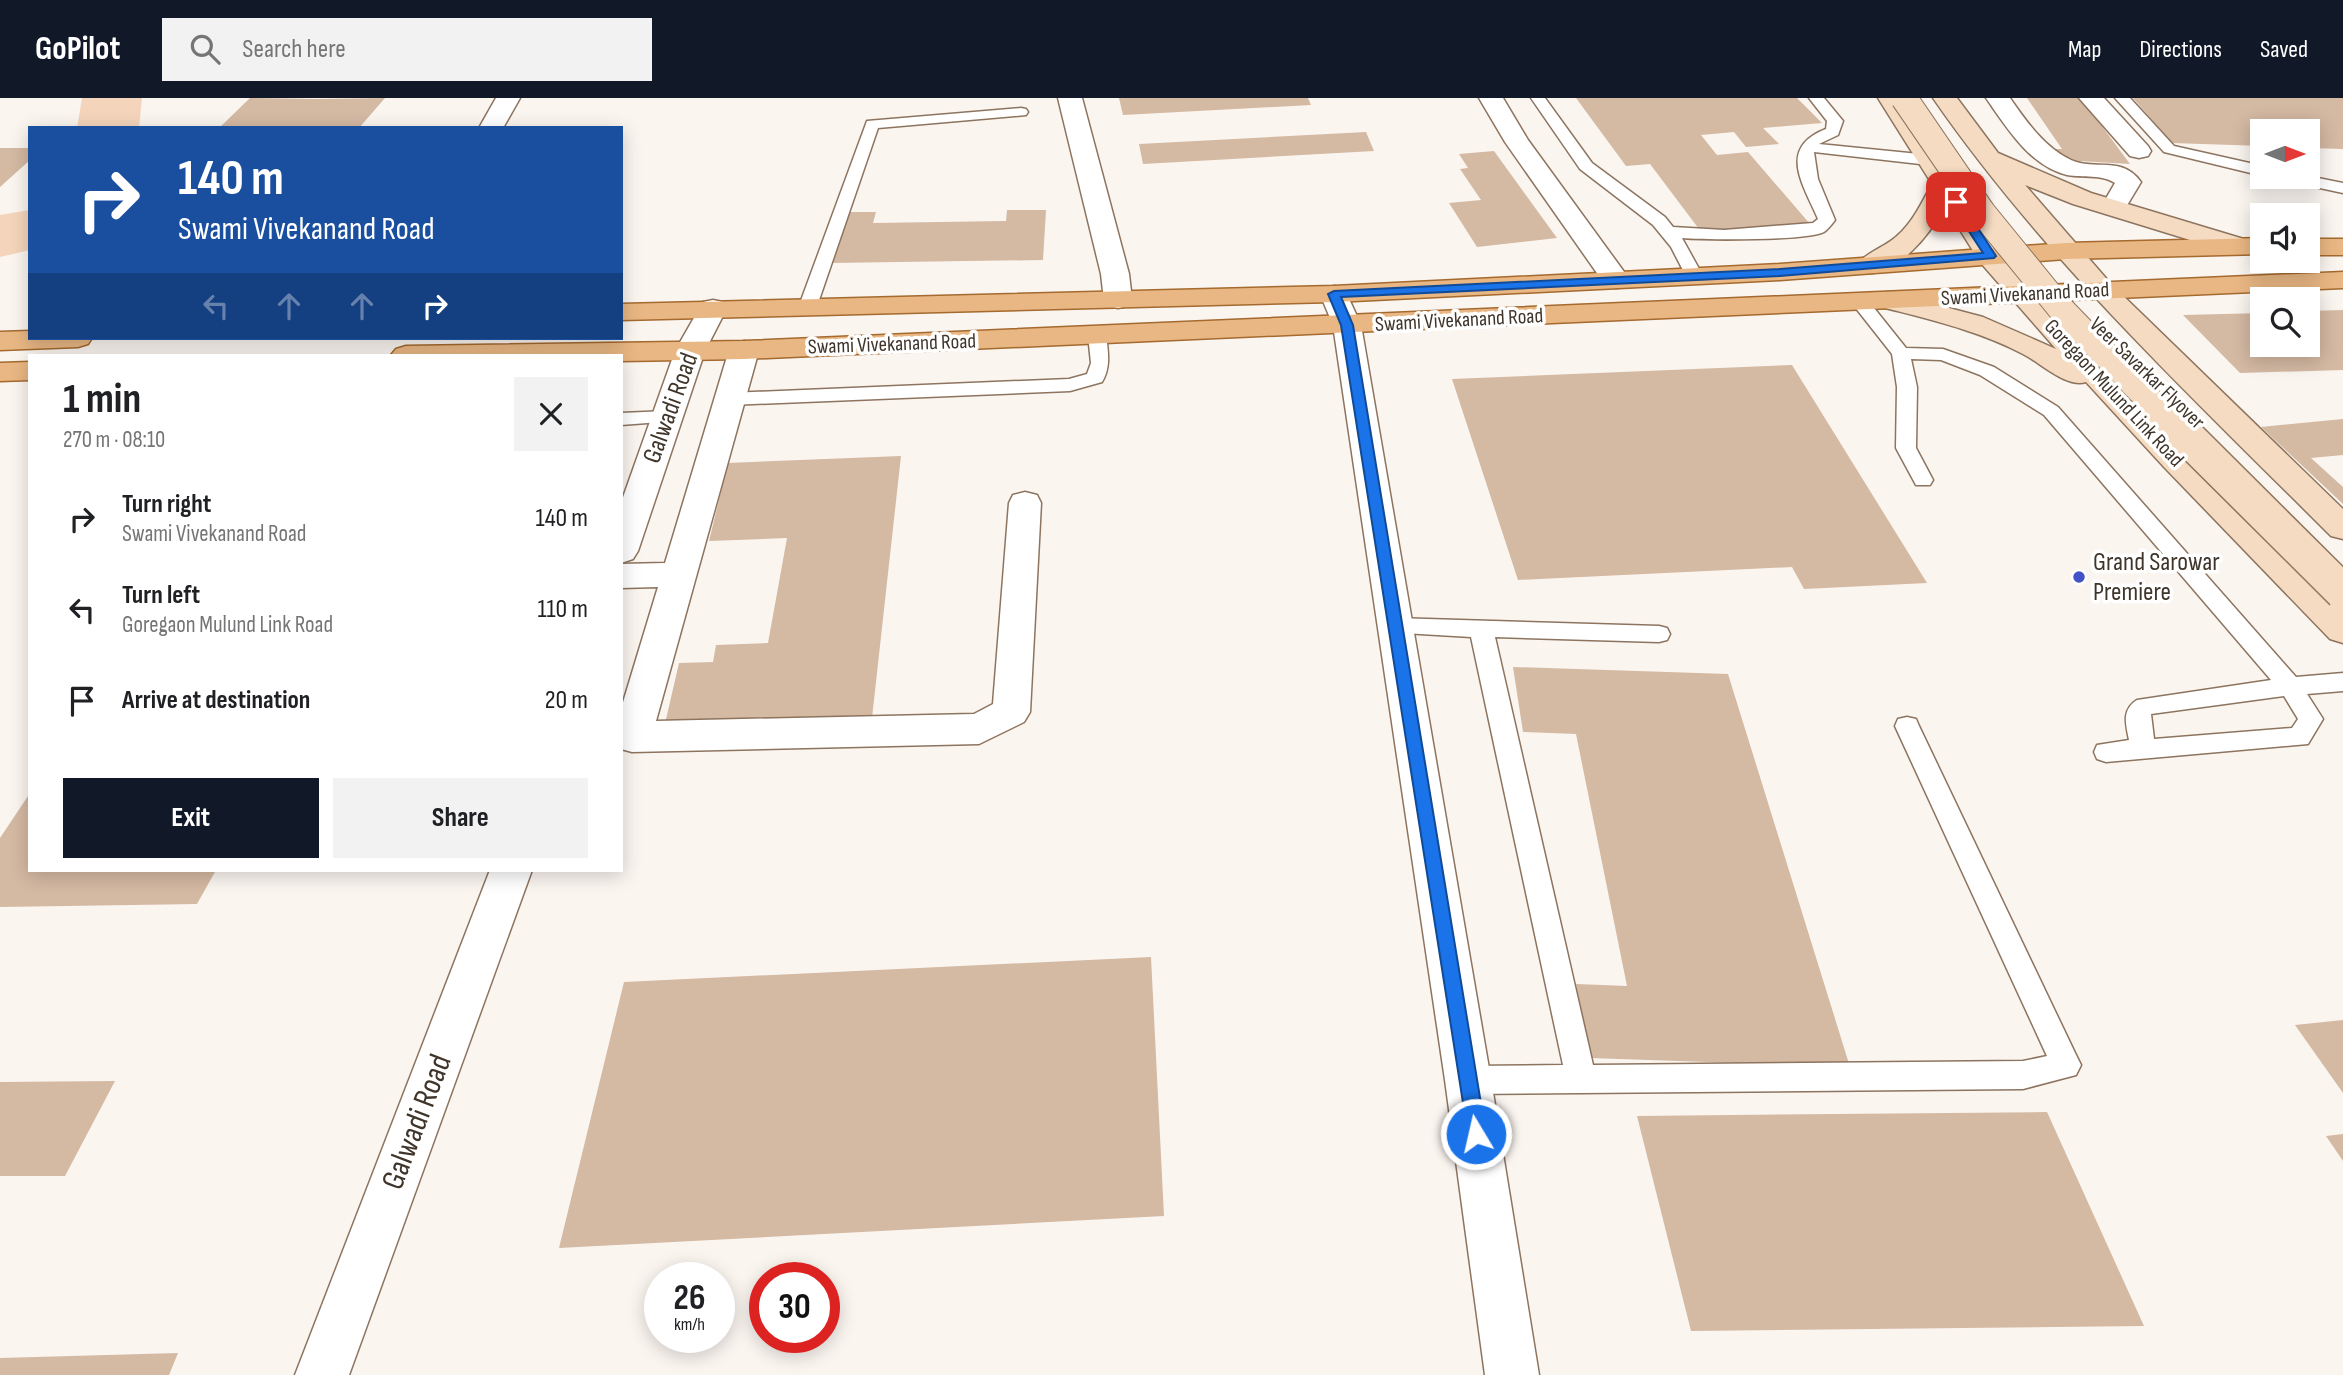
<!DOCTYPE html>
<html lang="en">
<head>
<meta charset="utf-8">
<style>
	body { margin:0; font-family:"Sofia Sans Condensed",sans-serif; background:#f2f2f2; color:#202124; height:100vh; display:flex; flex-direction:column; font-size:26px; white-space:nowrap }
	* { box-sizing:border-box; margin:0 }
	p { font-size:23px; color:#757577 }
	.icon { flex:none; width:38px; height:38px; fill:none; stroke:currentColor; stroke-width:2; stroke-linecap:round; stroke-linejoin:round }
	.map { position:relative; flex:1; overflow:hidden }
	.drawer { position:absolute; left:28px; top:256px; width:595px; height:518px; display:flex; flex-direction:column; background:#fff; border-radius:0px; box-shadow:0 4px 18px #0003 }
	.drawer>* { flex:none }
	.banner { position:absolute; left:28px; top:28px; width:595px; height:214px; border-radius:0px; box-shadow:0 4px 18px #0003; background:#1a4fa0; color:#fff; overflow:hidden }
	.needle { width:46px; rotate:90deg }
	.buttons { position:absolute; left:2250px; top:21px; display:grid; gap:14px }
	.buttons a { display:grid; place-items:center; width:70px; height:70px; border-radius:0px; background:#fff; box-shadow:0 4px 18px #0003; font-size:35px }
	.speed { position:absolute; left:644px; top:1164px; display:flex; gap:14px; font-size:35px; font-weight:700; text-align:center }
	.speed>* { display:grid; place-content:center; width:91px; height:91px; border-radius:50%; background:#fff; box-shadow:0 4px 18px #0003; line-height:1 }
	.speed small { font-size:18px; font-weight:400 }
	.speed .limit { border:10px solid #d22; background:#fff; color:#111 }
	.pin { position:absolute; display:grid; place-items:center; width:60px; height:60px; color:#fff; margin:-30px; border-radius:14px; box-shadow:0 4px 10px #0006 }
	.me { position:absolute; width:77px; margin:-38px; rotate:351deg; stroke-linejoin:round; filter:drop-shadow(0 0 5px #0008) }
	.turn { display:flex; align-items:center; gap:24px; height:147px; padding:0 35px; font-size:32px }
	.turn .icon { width:91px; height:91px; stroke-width:2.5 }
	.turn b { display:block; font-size:49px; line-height:60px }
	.lanes { display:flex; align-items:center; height:66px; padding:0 35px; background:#0003; justify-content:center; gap:35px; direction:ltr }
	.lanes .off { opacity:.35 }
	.round { display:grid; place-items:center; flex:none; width:74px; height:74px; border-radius:0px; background:#f2f2f2 }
	.overview { display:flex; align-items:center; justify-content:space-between; height:119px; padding:0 35px }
	h1 { font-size:42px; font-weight:700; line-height:52px }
	.cta { display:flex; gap:14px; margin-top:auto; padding:14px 35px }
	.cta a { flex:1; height:80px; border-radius:0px; background:#111827; color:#fff; font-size:28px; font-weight:700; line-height:80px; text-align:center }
	.cta a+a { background:#f2f2f2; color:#202124 }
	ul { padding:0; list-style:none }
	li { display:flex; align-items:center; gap:21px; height:91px; padding:0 35px }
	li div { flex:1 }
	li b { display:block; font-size:26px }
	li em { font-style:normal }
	header { display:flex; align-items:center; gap:42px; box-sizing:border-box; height:98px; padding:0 35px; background:#111827; color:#fff }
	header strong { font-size:33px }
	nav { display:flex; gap:38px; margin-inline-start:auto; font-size:24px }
	.search { width:490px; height:63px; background:#f2f2f2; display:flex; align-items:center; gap:18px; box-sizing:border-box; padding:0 24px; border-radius:0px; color:#757577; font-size:26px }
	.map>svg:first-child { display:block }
</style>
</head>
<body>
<header>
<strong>GoPilot</strong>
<div class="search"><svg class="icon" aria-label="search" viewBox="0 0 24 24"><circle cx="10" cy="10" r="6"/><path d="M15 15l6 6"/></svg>Search here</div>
<nav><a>Map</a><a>Directions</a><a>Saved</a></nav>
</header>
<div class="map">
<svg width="2343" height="1277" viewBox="0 0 2343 1277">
	<rect width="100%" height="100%" fill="#fbf5f0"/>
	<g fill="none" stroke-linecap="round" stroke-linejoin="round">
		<g fill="#f4d5bb" fill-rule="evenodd">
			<path d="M82 0H142L139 30H77Z"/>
			<path d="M30 112V152L0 159V117Z"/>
		</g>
	</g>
	<g fill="#d4b9a3">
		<path d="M250 0 317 1 385 0 359 30H219Z"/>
		<path d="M1119 0H1308L1311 7 1123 17Z"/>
		<path d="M1576 0H1797L1822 25 1763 30 1779 46 1746 49 1734 34 1701 37 1717 57 1748 54 1810 126 1702 135 1650 66 1626 68Z"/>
		<path d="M2027 0H2081L2130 66 2062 62 2054 51H2062Z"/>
		<path d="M2133 0H2343V51L2308 50V33H2263V48L2172 45Z"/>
		<path d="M1366 34 1374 53 1143 66 1139 46Z"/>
		<path d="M0 50H30V62L0 89Z"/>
		<path d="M1494 53 1557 140 1477 149 1449 105 1481 102 1460 71 1468 70 1459 56Z"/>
		<path d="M1007 112H1046L1043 162 830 165 843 114H876L873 125 1006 123Z"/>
		<path d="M2343 212V272L2240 275 2183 217 2263 215V247H2308V213Z"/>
		<path d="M1792 267 1927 485 1804 491 1792 469 1518 482 1452 281Z"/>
		<path d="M2343 321V357L2311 360 2343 389V406L2261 329Z"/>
		<path d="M901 358 872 620 664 630 679 565 713 564 716 547 768 545 787 440 709 443 728 365Z"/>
		<path d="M1513 569 1728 576 1850 969 1590 960 1576 886 1627 888 1576 636 1523 634Z"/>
		<path d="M30 695V772H216L197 806 0 809V740Z"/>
		<path d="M1151 859 1164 1118 559 1150 624 884Z"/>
		<path d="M2343 922V995L2295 927Z"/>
		<path d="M115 983 65 1078H0V984Z"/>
		<path d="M2047 1014 2144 1228 1691 1233 1637 1018Z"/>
		<path d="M2343 1036V1063L2326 1038Z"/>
		<path d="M178 1255 169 1277H0V1260Z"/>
	</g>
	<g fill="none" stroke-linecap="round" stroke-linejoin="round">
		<g stroke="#8d745f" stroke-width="3">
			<g id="service">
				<path d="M1531 0H1545L1592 65 1665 119 1673 129 1724 132 1813 125 1818 121C1803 86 1777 50 1826 31L1827 23 1809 0H1824L1843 23 1838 37 1819 46 1929 57 1937 62 1929 67 1814 54 1818 81 1835 122C1832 126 1828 131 1824 134 1806 143 1705 142 1682 140L1703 178 1694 183 1688 182 1671 149 1653 127 1580 71Z"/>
				<path d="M2115 0H2130L2174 48 2263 68V78L2164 54Z"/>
				<path d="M1021 10 1026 11 1028 14 1026 17 878 30 817 208 808 213 802 212 799 208 867 23Z"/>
				<path d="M2308 78 2343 85V95L2283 82 2281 79Z"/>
				<path d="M1860 199 1866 200 1906 250 1943 251 1994 269 2058 309 2296 579 2343 575V593L2307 596 2323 621 2308 646 2106 664 2097 661 2094 654 2097 647 2129 642C2126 627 2121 612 2137 602L2271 582 2044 317 1980 277 1941 262 1911 261 1917 289 1916 350 1933 382 1930 387H1916L1896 350 1897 289 1892 256 1851 204ZM2284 598 2298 621 2292 630 2154 641 2151 616Z"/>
				<path d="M1097 232 1106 237C1108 254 1111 269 1102 284L1070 293 730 307 720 301 730 295 1069 281 1087 276 1091 265 1088 237Z"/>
				<path d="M667 313 674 315 677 319 674 323 621 327V315Z"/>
				<path d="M1394 520 1659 528 1667 530 1670 536 1667 542 1659 544 1495 539 1593 967 2023 963 2047 958 1895 628 1898 621 1907 619 1916 621 1919 628 2076 957 2081 967 2076 977 2023 991 1468 996 1457 992 1453 982 1457 972 1468 968 1563 967 1471 539 1386 534 1383 528 1386 522Z"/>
			</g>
		</g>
		<g stroke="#8d745f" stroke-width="3">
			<g id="minor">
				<path d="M496 0H520L503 30H479Z"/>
				<path d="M1058 0H1082L1129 176 1132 202 1128 208 1118 210 1108 208 1104 202 1101 176Z"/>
				<path d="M1479 0H1503L1528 42 1630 182 1626 188 1616 190 1606 188 1505 44Z"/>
				<path d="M1986 0H2010C2026 23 2044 49 2071 62 2095 73 2122 57 2141 84L2123 114 2114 117 2105 114 2101 109 2115 85C2102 76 2083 80 2067 77 2030 68 2007 30 1986 0Z"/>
				<path d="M2079 0H2104L2148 48 2151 53 2148 58 2139 60 2130 58Z"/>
				<path d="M1334 188 1344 190 1361 227 1491 982 1539 1277H1485L1445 982 1333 227 1320 196 1324 190Z"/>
				<path d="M713 202 723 204 727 210 705 253 638 453 633 461 621 465V405L675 253 703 204Z"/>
				<path d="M744 243 754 246 759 252 656 623 974 616 993 606 1009 405 1013 397 1025 394 1037 397 1041 405 1030 614 1024 624 979 646 632 654 621 651V611L658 489 621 490V466L665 465 729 252 734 246Z"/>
				<path d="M490 772H532L349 1277H295Z"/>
			</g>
		</g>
		<g stroke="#8d745f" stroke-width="3">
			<g id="secondary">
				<path d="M1878 0H1902L2001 154 2033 192 2186 355 2343 510V545L2330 541 2164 369 2086 284C2066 290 2041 265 2023 256 1978 232 1927 221 1878 208L1874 202 1878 196 1888 194 1983 219 2056 251 1980 164 1945 108C1931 135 1895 183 1859 174L1855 168C1865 155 1885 149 1897 138 1913 124 1922 104 1932 86Z"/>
				<path d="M1933 0H1957L1998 55 2091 95 2247 142 2251 148 2247 154 2238 156 2229 154 2073 106 2025 87 2111 186 2343 411V441L2331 438C2191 298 2046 163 1933 0Z"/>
			</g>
		</g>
		<g stroke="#a46a2f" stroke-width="3">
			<g id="primary">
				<path d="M2263 140V156L2066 161 1780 182 1334 204 621 222V206L1334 188 1780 166 2066 145Z"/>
				<rect x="2308" y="141" width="35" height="16"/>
				<path d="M2343 174V190L744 261 621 263V257H391L396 251 406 248 744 243Z"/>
				<path d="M30 233V240H92L88 246 78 249 0 252V234Z"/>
				<path d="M30 264V282L0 283V265Z"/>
			</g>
		</g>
		<use href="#service" fill="#fff" fill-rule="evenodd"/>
		<use href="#minor" fill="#fff" fill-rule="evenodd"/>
		<use href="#secondary" fill="#f4dbc1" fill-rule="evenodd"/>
		<use href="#primary" fill="#e9b783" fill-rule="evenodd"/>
		<g stroke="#8d745f" stroke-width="28" stroke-linecap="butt">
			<path id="secondary-bridge-far1" d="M1904 0 1982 114 2061 211 2160 313"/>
		</g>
		<g stroke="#8d745f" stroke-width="38" stroke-linecap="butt">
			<path id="secondary-bridge" d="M2159 311 2343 494"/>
		</g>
		<use href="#secondary-bridge-far1" stroke="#f4dbc1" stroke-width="26"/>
		<use href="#secondary-bridge" stroke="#f4dbc1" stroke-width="35"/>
	</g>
	<path fill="#1a73e8" stroke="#114b97" stroke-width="2" d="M1952 101H1959L1996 158 1994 160 1780 178 1341 199 1353 227 1486 1036 1483 1043 1476 1045 1469 1043 1341 227 1328 196 1334 193 1780 171 1983 155 1950 104Z"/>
	<circle fill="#4353c7" stroke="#fff" stroke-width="2.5" cx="2079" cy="479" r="7"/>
	<g text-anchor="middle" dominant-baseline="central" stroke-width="7" stroke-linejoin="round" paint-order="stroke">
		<g font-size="21" fill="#3f352b" stroke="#fff">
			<text transform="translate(2025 196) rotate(-3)">Swami Vivekanand Road</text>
			<text transform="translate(1459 222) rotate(-3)">Swami Vivekanand Road</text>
			<text transform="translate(892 246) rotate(-2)">Swami Vivekanand Road</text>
			<text transform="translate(2147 275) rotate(44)">Veer Savarkar Flyover</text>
			<text transform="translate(2114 295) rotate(47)">Goregaon Mulund Link Road</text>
		</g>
		<g font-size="26" fill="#3f352b" stroke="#fff">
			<text transform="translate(671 310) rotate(-70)">Galwadi Road</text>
		</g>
		<g font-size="26" fill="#3f352b" stroke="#fff" text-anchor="start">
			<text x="2093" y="464">Grand Sarowar<tspan x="2093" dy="30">Premiere</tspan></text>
		</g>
		<g font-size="32" fill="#3f352b" stroke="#fff">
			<text transform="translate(417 1024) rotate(-69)">Galwadi Road</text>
		</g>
	</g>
</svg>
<div class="buttons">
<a><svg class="needle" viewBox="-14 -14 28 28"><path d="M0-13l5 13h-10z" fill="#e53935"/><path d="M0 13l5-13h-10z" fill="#757577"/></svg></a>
<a><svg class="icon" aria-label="sound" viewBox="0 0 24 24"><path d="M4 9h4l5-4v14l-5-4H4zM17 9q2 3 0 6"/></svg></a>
<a><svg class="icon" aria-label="search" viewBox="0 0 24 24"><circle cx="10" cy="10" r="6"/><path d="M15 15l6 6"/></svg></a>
</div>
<div class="speed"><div>26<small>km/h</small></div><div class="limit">30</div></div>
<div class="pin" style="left:1956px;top:104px;background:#d93025"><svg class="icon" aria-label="arrive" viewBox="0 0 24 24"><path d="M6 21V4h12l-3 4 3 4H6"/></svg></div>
<svg class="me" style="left:1476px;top:1036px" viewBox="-20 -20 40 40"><circle r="17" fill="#1a73e8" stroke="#fff" stroke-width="3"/><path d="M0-11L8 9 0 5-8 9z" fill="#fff"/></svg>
<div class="banner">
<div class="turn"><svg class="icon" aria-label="right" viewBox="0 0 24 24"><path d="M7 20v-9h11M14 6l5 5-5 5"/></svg><div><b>140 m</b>Swami Vivekanand Road</div></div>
<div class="lanes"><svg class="icon off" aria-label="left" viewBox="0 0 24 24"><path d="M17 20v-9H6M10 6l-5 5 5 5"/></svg><svg class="icon off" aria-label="ahead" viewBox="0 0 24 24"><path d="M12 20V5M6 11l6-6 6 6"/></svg><svg class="icon off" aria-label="ahead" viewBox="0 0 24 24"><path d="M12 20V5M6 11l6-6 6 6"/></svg><svg class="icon" aria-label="right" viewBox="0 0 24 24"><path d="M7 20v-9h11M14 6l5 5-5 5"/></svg></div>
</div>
<section class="drawer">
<div class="overview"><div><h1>1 min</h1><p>270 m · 08:10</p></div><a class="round"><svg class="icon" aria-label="close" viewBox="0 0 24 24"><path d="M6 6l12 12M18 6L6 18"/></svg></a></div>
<ul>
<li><svg class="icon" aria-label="right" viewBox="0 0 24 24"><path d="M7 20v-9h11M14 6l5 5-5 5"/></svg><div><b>Turn right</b><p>Swami Vivekanand Road</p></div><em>140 m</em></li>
<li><svg class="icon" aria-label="left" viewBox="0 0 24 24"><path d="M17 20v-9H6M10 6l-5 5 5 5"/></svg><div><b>Turn left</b><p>Goregaon Mulund Link Road</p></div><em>110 m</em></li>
<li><svg class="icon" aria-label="arrive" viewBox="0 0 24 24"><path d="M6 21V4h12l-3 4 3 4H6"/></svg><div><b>Arrive at destination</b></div><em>20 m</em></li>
</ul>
<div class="cta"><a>Exit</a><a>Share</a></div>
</section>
</div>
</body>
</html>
